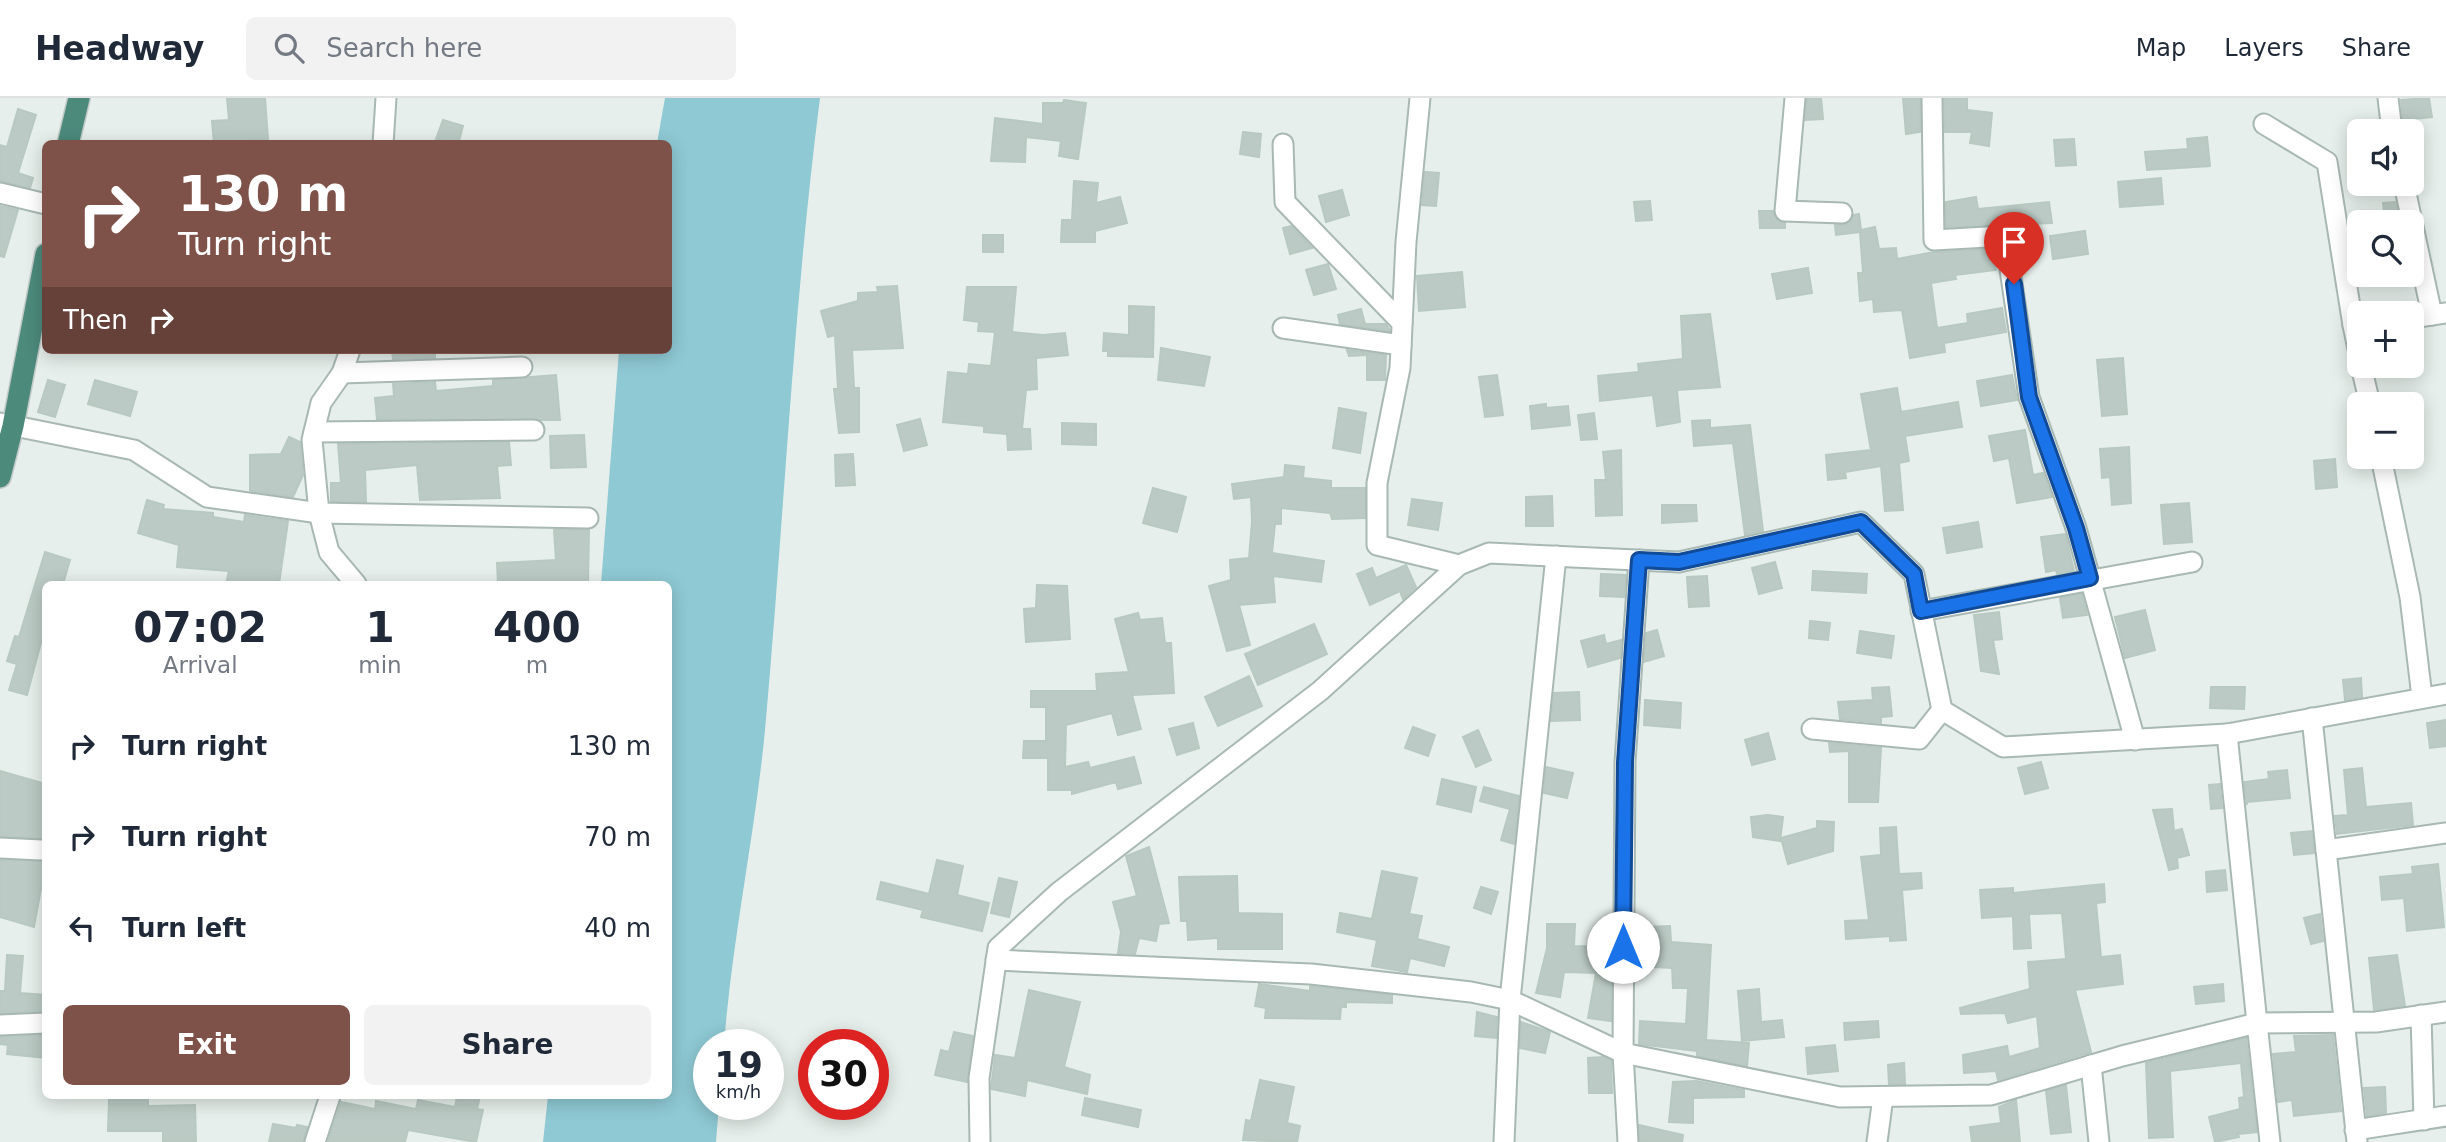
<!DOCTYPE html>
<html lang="en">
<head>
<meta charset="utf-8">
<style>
	body { margin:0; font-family:"DejaVu Sans",sans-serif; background:#f2f2f3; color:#1f2937; height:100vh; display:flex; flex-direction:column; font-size:26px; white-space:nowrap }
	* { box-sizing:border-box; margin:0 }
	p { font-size:23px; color:#747a83 }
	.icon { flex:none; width:38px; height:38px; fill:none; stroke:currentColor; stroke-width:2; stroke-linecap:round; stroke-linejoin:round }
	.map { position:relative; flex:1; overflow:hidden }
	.drawer { position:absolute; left:42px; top:483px; width:630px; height:518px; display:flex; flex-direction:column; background:#fff; border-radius:10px; box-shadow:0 4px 18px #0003 }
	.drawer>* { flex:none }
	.hud { position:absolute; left:42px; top:42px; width:630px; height:214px; border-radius:10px; box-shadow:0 4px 18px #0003; background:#7f5249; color:#fff; overflow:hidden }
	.buttons { position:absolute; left:2347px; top:21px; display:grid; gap:14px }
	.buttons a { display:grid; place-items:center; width:77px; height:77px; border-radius:10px; background:#fff; box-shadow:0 4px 18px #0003; font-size:35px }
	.speed { position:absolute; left:693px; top:931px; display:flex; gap:14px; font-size:35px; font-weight:700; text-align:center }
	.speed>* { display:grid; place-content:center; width:91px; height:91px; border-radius:50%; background:#fff; box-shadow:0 4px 18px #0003; line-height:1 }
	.speed small { font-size:18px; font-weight:400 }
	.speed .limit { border:10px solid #d22; background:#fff; color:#111 }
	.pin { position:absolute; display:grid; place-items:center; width:60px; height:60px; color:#fff; margin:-72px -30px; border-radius:50% 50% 50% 0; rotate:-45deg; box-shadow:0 0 7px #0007 }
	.pin .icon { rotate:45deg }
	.me { position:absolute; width:77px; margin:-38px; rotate:0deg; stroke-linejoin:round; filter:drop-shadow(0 0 5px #0008) }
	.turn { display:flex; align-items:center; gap:24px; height:147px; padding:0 21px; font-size:32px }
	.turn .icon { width:91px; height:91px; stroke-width:2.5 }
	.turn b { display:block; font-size:49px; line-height:60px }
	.then { display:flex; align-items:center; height:66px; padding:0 21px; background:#0003; gap:14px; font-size:26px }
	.eta { display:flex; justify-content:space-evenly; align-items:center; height:119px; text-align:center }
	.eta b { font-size:42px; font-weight:600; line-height:49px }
	.primary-button { display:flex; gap:14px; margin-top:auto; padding:14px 21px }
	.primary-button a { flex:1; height:80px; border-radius:10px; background:#7f5249; color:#fff; font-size:28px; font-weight:600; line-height:80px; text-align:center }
	.primary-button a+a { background:#f2f2f3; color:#1f2937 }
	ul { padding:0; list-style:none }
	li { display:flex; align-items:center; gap:21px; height:91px; padding:0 21px }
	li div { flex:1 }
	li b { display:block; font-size:26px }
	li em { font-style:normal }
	header { display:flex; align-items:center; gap:42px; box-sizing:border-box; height:98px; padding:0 35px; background:#fff; border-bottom:2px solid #e0e1e3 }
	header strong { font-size:33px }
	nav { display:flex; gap:38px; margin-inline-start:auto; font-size:24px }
	.search { width:490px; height:63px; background:#f2f2f3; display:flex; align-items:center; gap:18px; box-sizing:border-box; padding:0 24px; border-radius:10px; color:#747a83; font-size:26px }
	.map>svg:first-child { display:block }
</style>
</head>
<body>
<header>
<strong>Headway</strong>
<div class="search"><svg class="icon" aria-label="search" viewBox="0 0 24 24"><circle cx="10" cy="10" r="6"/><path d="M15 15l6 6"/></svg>Search here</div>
<nav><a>Map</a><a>Layers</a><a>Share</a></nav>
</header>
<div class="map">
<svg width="2446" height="1044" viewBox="0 0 2446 1044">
	<rect width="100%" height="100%" fill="#e6efeb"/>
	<path fill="#8ec9d4" d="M665 0H820C793 210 784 422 765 632 755 737 732 841 724 947H709V1006H719L716 1044H543L548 998H668V486H601L619 252H668V46L657 45Z"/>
	<g fill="#bbcac4" stroke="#b8c9c2" stroke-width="2">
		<path d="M227 0H265L268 41 214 46 212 23 229 22Z"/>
		<path d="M1807 0H1821L1823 21 1805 22Z"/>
		<path d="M1903 0H1920V34L1906 36Z"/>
		<path d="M1944 0H1967V12L1992 15 1989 48 1970 45 1972 34H1945Z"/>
		<path d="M2429 0 2432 19 2403 22 2401 2Z"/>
		<path d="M1064 2 1086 5 1078 61 1059 58 1061 43 1026 39 1025 64 991 63 995 20 1043 26V5H1063Z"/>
		<path d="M18 11 36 17 18 75 33 80 30 90 0 83V47L7 49Z"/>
		<path d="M443 22 463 28 458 46 436 41Z"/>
		<path d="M1243 34 1261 36 1259 59 1240 56Z"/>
		<path d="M2207 39 2210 68 2147 72 2145 54 2188 51 2187 41Z"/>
		<path d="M2074 41 2076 67 2056 68 2054 42Z"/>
		<path d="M1425 74 1439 75 1436 108 1422 107Z"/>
		<path d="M2161 80 2163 106 2120 109 2118 84Z"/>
		<path d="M1074 83 1098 85 1096 105 1120 99 1127 125 1095 133V144H1061L1062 122H1072Z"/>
		<path d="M1342 92 1349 117 1326 124 1319 98Z"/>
		<path d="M1976 99 1978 111 2049 104 2052 125 1946 129V104Z"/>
		<path d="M1650 103 1652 122 1636 123 1634 104Z"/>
		<path d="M2395 104 2400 124H2385L2383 105Z"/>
		<path d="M0 108 18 112 4 159 0 158Z"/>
		<path d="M1759 113H1773L1778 123 1785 125V130H1760Z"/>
		<path d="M1859 116 1861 132 1875 129 1879 151 1896 150 1897 161 1934 154 1994 151 1996 172 1955 177 1956 181 1931 185 1937 230 1968 225 1967 216 2002 210 2006 234 1944 245 1945 254 1910 260 1902 212 1874 214 1873 201 1860 203 1858 175H1863L1860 134 1836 137 1835 127 1847 126 1854 117Z"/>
		<path d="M1291 128 1312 150 1290 156 1283 130Z"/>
		<path d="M2085 133 2088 156 2053 161 2050 138Z"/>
		<rect x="983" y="137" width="20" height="17"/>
		<path d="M1328 166 1336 191 1314 197 1306 172Z"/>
		<path d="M1808 170 1812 195 1777 201 1772 176Z"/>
		<path d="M1462 174 1465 209 1419 213 1417 178Z"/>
		<path d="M897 188 903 250 852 252 854 290H859V334L839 335 834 291H838L835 237 828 239 821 213 858 203V195L878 194 877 189Z"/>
		<path d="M967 189H1016L1012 234 1043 237 1065 235 1068 257 1036 260 1037 291 1026 292 1022 331H1030L1031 351 1008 352 1007 336 984 334V328L943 324 948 274 968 276 969 266 991 268 995 234 978 233 979 224 964 222Z"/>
		<path d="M1129 208 1154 209 1153 259 1108 258V253H1103L1104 235 1129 237Z"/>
		<path d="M1361 211 1365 226H1386L1390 233 1340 226 1338 217Z"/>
		<path d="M1710 216 1720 289 1677 292 1680 324 1657 328 1653 297 1600 303 1598 278 1639 274 1638 266 1683 261 1681 218Z"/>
		<path d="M1161 250 1210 259 1204 288 1158 282Z"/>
		<path d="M392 252H435V260L393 261Z"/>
		<path d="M1347 252 1386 257 1385 282H1367V257L1349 258Z"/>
		<path d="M2123 260 2127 316 2102 318 2097 262Z"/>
		<path d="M556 277 560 322 377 321 375 300 394 298 393 286 435 284 436 293 493 288V282Z"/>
		<path d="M1497 277 1503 317 1485 319 1479 279Z"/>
		<path d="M2012 277 2017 302 1981 308 1977 283Z"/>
		<path d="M48 282 65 287 55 319 38 314Z"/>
		<path d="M95 282 137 294 130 318 88 306Z"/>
		<path d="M1897 290 1901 314 1958 304 1962 329 1905 338 1909 363 1899 365 1903 412 1885 413 1881 368 1845 374 1846 380 1828 382 1826 357 1871 352 1861 296Z"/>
		<path d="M1546 306V310L1568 308 1570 327 1532 331 1530 308Z"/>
		<path d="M1339 310 1366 315 1360 355 1333 350Z"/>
		<path d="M1594 315 1597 341 1581 342 1578 317Z"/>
		<path d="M920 321 927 347 904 353 897 327Z"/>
		<path d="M1710 322V330L1750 327 1763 433 1745 437 1733 345 1694 348 1692 323Z"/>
		<path d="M1062 325 1096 326V347L1062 346Z"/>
		<path d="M2025 332 2033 377 2043 375 2052 399 2017 405 2009 360 1994 363 1989 338Z"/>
		<path d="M584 337 586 369 551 370 550 338Z"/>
		<path d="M289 339 300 344 303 377 293 399 250 393V357L281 356Z"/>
		<path d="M509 344 511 367 497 368 500 400 420 402 417 367 365 372 366 404 331 403V385H341L338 346Z"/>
		<path d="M2129 349 2131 405 2112 407 2110 379 2102 380 2100 351Z"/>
		<path d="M1621 352 1622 417 1596 418 1595 382H1606L1603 354Z"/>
		<path d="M853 356 855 387 836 388 835 357Z"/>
		<path d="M2335 361 2337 389 2316 391 2314 363Z"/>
		<path d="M1285 367 1304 369 1303 380 1331 383V390H1365V420L1332 421 1330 415 1281 410V426H1275L1272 455 1324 463 1321 484 1273 478 1275 504 1239 507 1250 547 1227 553 1209 488 1231 482 1230 462 1249 460 1252 423 1251 399 1234 401 1232 386 1284 379Z"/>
		<path d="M1153 390 1186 399 1177 434 1143 425Z"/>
		<path d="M1552 398 1553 428H1526V399Z"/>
		<path d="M1412 401 1442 405 1438 432 1408 427Z"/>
		<path d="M147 402 164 407 163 411 213 415V419L244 424 245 417 288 423 279 486H226L229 473 177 469 179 447 138 435Z"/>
		<path d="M2189 405 2192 444 2164 446 2161 407Z"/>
		<path d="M1662 407H1696L1697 423 1662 425Z"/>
		<path d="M1978 424 1982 449 1947 455 1943 430Z"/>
		<path d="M554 432H589L588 486H498L497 465 556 462Z"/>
		<path d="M2065 436 2074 473 2057 476 2056 472 2046 474 2041 439Z"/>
		<path d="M45 454 70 462 63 486H46V542L42 541 27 597 9 592 17 566 7 563 15 538 19 539Z"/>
		<path d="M1775 464 1782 490 1759 496 1752 470Z"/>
		<path d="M1406 467 1416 489 1403 501 1400 493 1370 507 1357 476 1372 470 1376 480Z"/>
		<path d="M1813 473 1867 476 1866 495 1812 492Z"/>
		<path d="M1601 476 1626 477 1624 499 1600 498Z"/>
		<path d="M1707 478 1709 508 1689 509 1687 479Z"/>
		<path d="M1037 487 1067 488 1070 541 1026 544 1024 511 1036 510Z"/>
		<path d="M2082 496 2087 517 2063 520 2060 500Z"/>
		<path d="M2145 512 2155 552 2125 560 2115 519Z"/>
		<path d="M1999 514 2002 541 1993 542 1999 576 1981 573 1974 517Z"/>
		<path d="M1138 515 1140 522 1162 520 1165 545H1171L1174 595 1132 597 1141 631 1118 637 1112 615 1066 627 1065 669 1088 664 1090 670 1134 659 1141 685 1118 691 1116 684 1072 696V692H1048V660H1023L1024 643H1046V609H1031V593H1097L1096 576 1129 574 1115 521Z"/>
		<path d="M1810 523 1830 525 1828 542 1809 540Z"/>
		<path d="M1314 526 1327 556 1258 587 1245 556Z"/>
		<path d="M1657 532 1664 558 1644 564 1646 535Z"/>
		<path d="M1860 533 1894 538 1891 560 1857 555Z"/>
		<path d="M1604 537 1606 546 1621 542 1620 560 1588 569 1581 543Z"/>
		<path d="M1249 578 1262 608 1218 628 1205 599Z"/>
		<path d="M2361 580 2362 599 2345 602 2343 582Z"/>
		<path d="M1889 589 1892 618 1881 619V625L1840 621 1838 604 1873 602 1872 590Z"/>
		<path d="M2211 589H2245L2244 611 2210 610Z"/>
		<path d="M1579 594 1580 622 1551 623 1554 595Z"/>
		<path d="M1645 602 1681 605 1680 630 1644 627Z"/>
		<path d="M2446 622V648L2430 650 2427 625Z"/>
		<path d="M1193 625 1199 650 1177 657 1169 631Z"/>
		<path d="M1413 629 1435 637 1428 658 1405 650Z"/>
		<path d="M1478 632 1491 662 1476 669 1463 639Z"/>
		<path d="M1768 635 1775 661 1752 667 1745 642Z"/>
		<path d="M1829 645 1881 650 1878 704H1849V653L1830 654Z"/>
		<path d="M2041 664 2048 690 2025 696 2018 670Z"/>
		<path d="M1546 669 1573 675 1567 700 1544 695Z"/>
		<path d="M2362 670 2366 709 2411 705 2413 727 2337 736 2335 718 2348 717 2344 672Z"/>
		<path d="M2287 672 2290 700 2247 704V707L2244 684 2269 681 2268 674Z"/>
		<path d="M0 673 46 686V741L0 738Z"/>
		<path d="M1442 681 1476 689 1471 714 1437 706Z"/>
		<path d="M2220 686 2222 710 2211 711 2209 687Z"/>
		<path d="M1484 689 1519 698 1514 746 1501 742 1510 711 1480 703Z"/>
		<path d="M2172 711 2174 733 2182 731 2189 757 2177 760 2178 770 2169 772 2153 712Z"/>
		<path d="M1767 717 1783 719 1780 743 1753 739 1751 719Z"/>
		<path d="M1817 723 1834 724 1833 753 1788 766 1781 740 1817 730Z"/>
		<path d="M1896 729 1899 776 1921 775 1922 790 1902 792 1906 842 1890 843V838L1846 841 1845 823 1869 822 1861 759 1881 757 1880 730Z"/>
		<path d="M2312 733 2314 755 2294 757 2291 735Z"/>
		<path d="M1149 749 1169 825 1159 826 1156 843 1139 840 1135 856 1118 855 1121 834 1113 804 1137 798 1126 758Z"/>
		<path d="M0 762 46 763 34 829 0 819Z"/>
		<path d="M937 762 963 768 957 797 989 805 982 833 921 819 923 812 877 801 881 784 929 796Z"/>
		<path d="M2438 766 2444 829 2407 833 2404 800 2382 802 2380 779 2413 776 2412 769Z"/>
		<path d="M2225 772 2227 792 2207 794 2206 774Z"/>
		<path d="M1382 773 1417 780 1409 816 1422 818 1417 841 1449 849 1444 868 1410 860 1407 874 1372 868 1377 842 1337 834 1340 815 1372 821Z"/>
		<path d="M1237 778 1238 815 1282 816V851H1218V840L1188 842 1187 823H1181L1179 779Z"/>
		<path d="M999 780 1017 784 1009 819 991 815Z"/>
		<path d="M2104 786 2105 804 2096 805 2101 859 2120 857 2123 886 2075 892 2091 954 1998 982 1996 973 1964 975 1963 957 2007 948 2009 959 2040 950 2037 918 2008 925 2005 915 1961 916 1960 910 2030 891 2028 864 2066 861 2062 815 2029 816 2031 850 2014 851 2013 818 1982 820 1980 792 2013 790V795Z"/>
		<path d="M1481 789 1498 794 1491 816 1474 810Z"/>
		<path d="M2320 816 2323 843 2311 846 2304 820Z"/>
		<path d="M1547 826H1575L1574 848 1611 849V923L1588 920 1596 875 1564 874 1560 899 1536 895 1547 850Z"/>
		<path d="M1670 828 1671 844 1711 847 1706 942 1749 945 1747 968 1697 958V953L1639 946 1640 923 1686 926 1688 890H1673L1672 870 1636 868V850H1640L1641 844 1646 845 1645 829Z"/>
		<path d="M7 857 23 858 20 895 46 897V913L0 915V893H5Z"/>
		<path d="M2397 857 2405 908 2374 912 2369 860Z"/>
		<path d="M1259 886 1310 893V888L1392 897V905L1346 904V909H1341L1340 921 1265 920 1266 910 1255 908Z"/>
		<path d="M2223 886 2224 903 2196 906 2194 889Z"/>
		<path d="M1759 891 1761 924 1782 922 1784 939 1742 943 1738 893Z"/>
		<path d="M1029 892 1080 904 1064 969 1090 977 1087 996 1027 982 1025 998 991 991 995 957 1015 960Z"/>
		<path d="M1477 914 1497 919 1496 940 1475 938Z"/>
		<path d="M1878 923 1879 939 1845 942 1844 925Z"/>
		<path d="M1521 924 1550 934 1545 955 1520 950Z"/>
		<path d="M954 934 973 938 967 984 935 977 941 952 949 954Z"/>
		<path d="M46 937V960L7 956 8 947 0 946V939Z"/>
		<path d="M2333 937 2341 1013 2294 1018 2292 1002 2278 1004 2273 956 2296 954 2294 938Z"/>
		<path d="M2246 940 2257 1034 2238 1036 2239 1039 2215 1044 2209 1019 2240 1011 2239 1000 2244 999 2241 965 2170 973 2173 1039 2149 1040 2146 965Z"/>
		<path d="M1835 947 1838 973 1808 976 1806 950Z"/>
		<path d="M1603 959 1611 963 1612 995H1589L1588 960Z"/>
		<path d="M1904 965 1905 986H1889L1888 967Z"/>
		<path d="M1260 982 1294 989 1287 1025 1300 1028 1297 1044 1243 1042 1246 1022 1251 1023Z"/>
		<path d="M1696 983 1744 992V999L1693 1000V1025L1669 1024 1673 984Z"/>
		<path d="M2066 987 2071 1034 2051 1036 2046 993Z"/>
		<path d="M2385 989 2386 1015 2367 1018 2364 990Z"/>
		<path d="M457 998H480L477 1011 483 1012 476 1044 408 1032 405 1044H328L341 1004 375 1011 376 1003 416 1011 418 1002 455 1009Z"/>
		<path d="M1085 1000 1141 1012 1138 1029 1082 1017Z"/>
		<path d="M109 1002H148V1008L195 1007 196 1044H163V1033H108Z"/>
		<path d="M2016 1002 2020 1044H1972L1970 1029 2001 1025 1999 1009Z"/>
		<path d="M273 1026 296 1030 297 1027 307 1029 303 1044H269Z"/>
		<path d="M1639 1027 1683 1037 1682 1044H1640Z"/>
	</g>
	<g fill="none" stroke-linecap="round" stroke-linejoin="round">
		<g stroke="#a8b8b2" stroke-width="23">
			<g id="minor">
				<path d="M1420 0 1406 144 1400 270 1377 385V447L1459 467"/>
				<path d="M1795 0 1785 113 1842 115"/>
				<path d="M1932 0 1934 142 2005 138 2029 299 2076 430 2135 642"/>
				<path d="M2388 0 2392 33"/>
				<path d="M2264 26 2327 64 2353 227"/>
				<path d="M383 46 386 0"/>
				<path d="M1283 46 1285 104 1402 225"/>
				<path d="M2404 86 2432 217"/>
				<path d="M0 95 46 106"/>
				<path d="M2412 220 2446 215"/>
				<path d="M2359 226 2353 227 2359 256"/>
				<path d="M1283 230 1401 247"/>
				<path d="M350 252 342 275 321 305 312 342 319 415 329 454 356 486"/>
				<path d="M2361 268 2370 306"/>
				<path d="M342 275 522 269"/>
				<path d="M0 325 134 352 207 399 319 415 588 420"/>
				<path d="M314 334 534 332"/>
				<path d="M2381 359 2410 499 2422 599"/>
				<path d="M1921 513 2192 464"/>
				<path d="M2312 620 2357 1044"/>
				<path d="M1812 631 1919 641 1942 612"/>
				<path d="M2227 636 2257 925 2376 924 2446 914"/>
				<path d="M0 750 41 752"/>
				<path d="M2326 752 2446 735"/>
				<path d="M996 862 1311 876 1471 894 1510 902 1623 955 1840 999 1991 997 2122 958 2257 925 2270 1044"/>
				<path d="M2421 917 2424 1022"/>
				<path d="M0 927 46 925"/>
				<path d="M2091 967 2099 1044"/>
				<path d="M2355 1032 2446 1018"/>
				<path d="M315 1044 330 998"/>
				<path d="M980 1044 979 980 998 850 1059 794 1320 593 1459 467 1489 455 1679 464 1861 424 1914 476 1942 612 2003 649 2227 636 2446 596"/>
				<path d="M1504 1044 1510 902 1556 458"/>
				<path d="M1628 1044 1623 955 1625 664 1639 462"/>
				<path d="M1877 1044 1883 999"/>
			</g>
		</g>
		<g stroke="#c2cac8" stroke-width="24">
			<g id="trunk">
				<path d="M68 46 79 0"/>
				<path d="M0 379 13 328 46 156"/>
			</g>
		</g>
		<use href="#minor" stroke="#fff" stroke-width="19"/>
		<use href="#trunk" stroke="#4c8a7c" stroke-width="21"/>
	</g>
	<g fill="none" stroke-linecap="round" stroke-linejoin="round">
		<g stroke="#114b97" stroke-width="18">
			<path id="route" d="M1623 849 1625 664 1639 462 1679 464 1861 424 1914 476 1921 513 2090 480 2076 430 2029 299 2014 186"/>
		</g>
		<use href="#route" stroke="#1a73e8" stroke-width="12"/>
	</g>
</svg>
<div class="buttons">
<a><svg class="icon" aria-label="sound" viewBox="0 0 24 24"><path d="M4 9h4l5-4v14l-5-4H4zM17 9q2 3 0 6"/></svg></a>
<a><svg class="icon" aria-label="search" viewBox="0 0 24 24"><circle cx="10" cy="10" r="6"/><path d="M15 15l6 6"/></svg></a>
<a>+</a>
<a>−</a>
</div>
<div class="speed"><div>19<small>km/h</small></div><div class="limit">30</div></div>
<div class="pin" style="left:2014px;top:186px;background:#d93025"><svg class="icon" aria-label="arrive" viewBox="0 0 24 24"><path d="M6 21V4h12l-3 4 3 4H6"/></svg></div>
<svg class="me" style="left:1623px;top:849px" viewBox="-20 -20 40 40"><circle r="19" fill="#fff"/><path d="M0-13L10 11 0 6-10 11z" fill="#1a73e8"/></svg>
<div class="hud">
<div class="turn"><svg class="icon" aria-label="right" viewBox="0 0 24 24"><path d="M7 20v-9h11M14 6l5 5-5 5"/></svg><div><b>130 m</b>Turn right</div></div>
<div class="then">Then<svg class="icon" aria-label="right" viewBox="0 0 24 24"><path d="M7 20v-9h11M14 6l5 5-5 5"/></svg></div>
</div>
<section class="drawer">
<div class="eta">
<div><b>07:02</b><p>Arrival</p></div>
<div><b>1</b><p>min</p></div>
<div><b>400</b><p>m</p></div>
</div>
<ul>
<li><svg class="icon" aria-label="right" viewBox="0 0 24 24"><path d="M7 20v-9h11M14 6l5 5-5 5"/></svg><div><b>Turn right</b></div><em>130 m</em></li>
<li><svg class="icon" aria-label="right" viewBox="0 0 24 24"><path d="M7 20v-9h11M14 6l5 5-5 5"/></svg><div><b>Turn right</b></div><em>70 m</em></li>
<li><svg class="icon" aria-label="left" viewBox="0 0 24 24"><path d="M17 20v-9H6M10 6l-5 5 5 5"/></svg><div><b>Turn left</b></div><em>40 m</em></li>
</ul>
<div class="primary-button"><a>Exit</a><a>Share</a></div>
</section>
</div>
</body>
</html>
